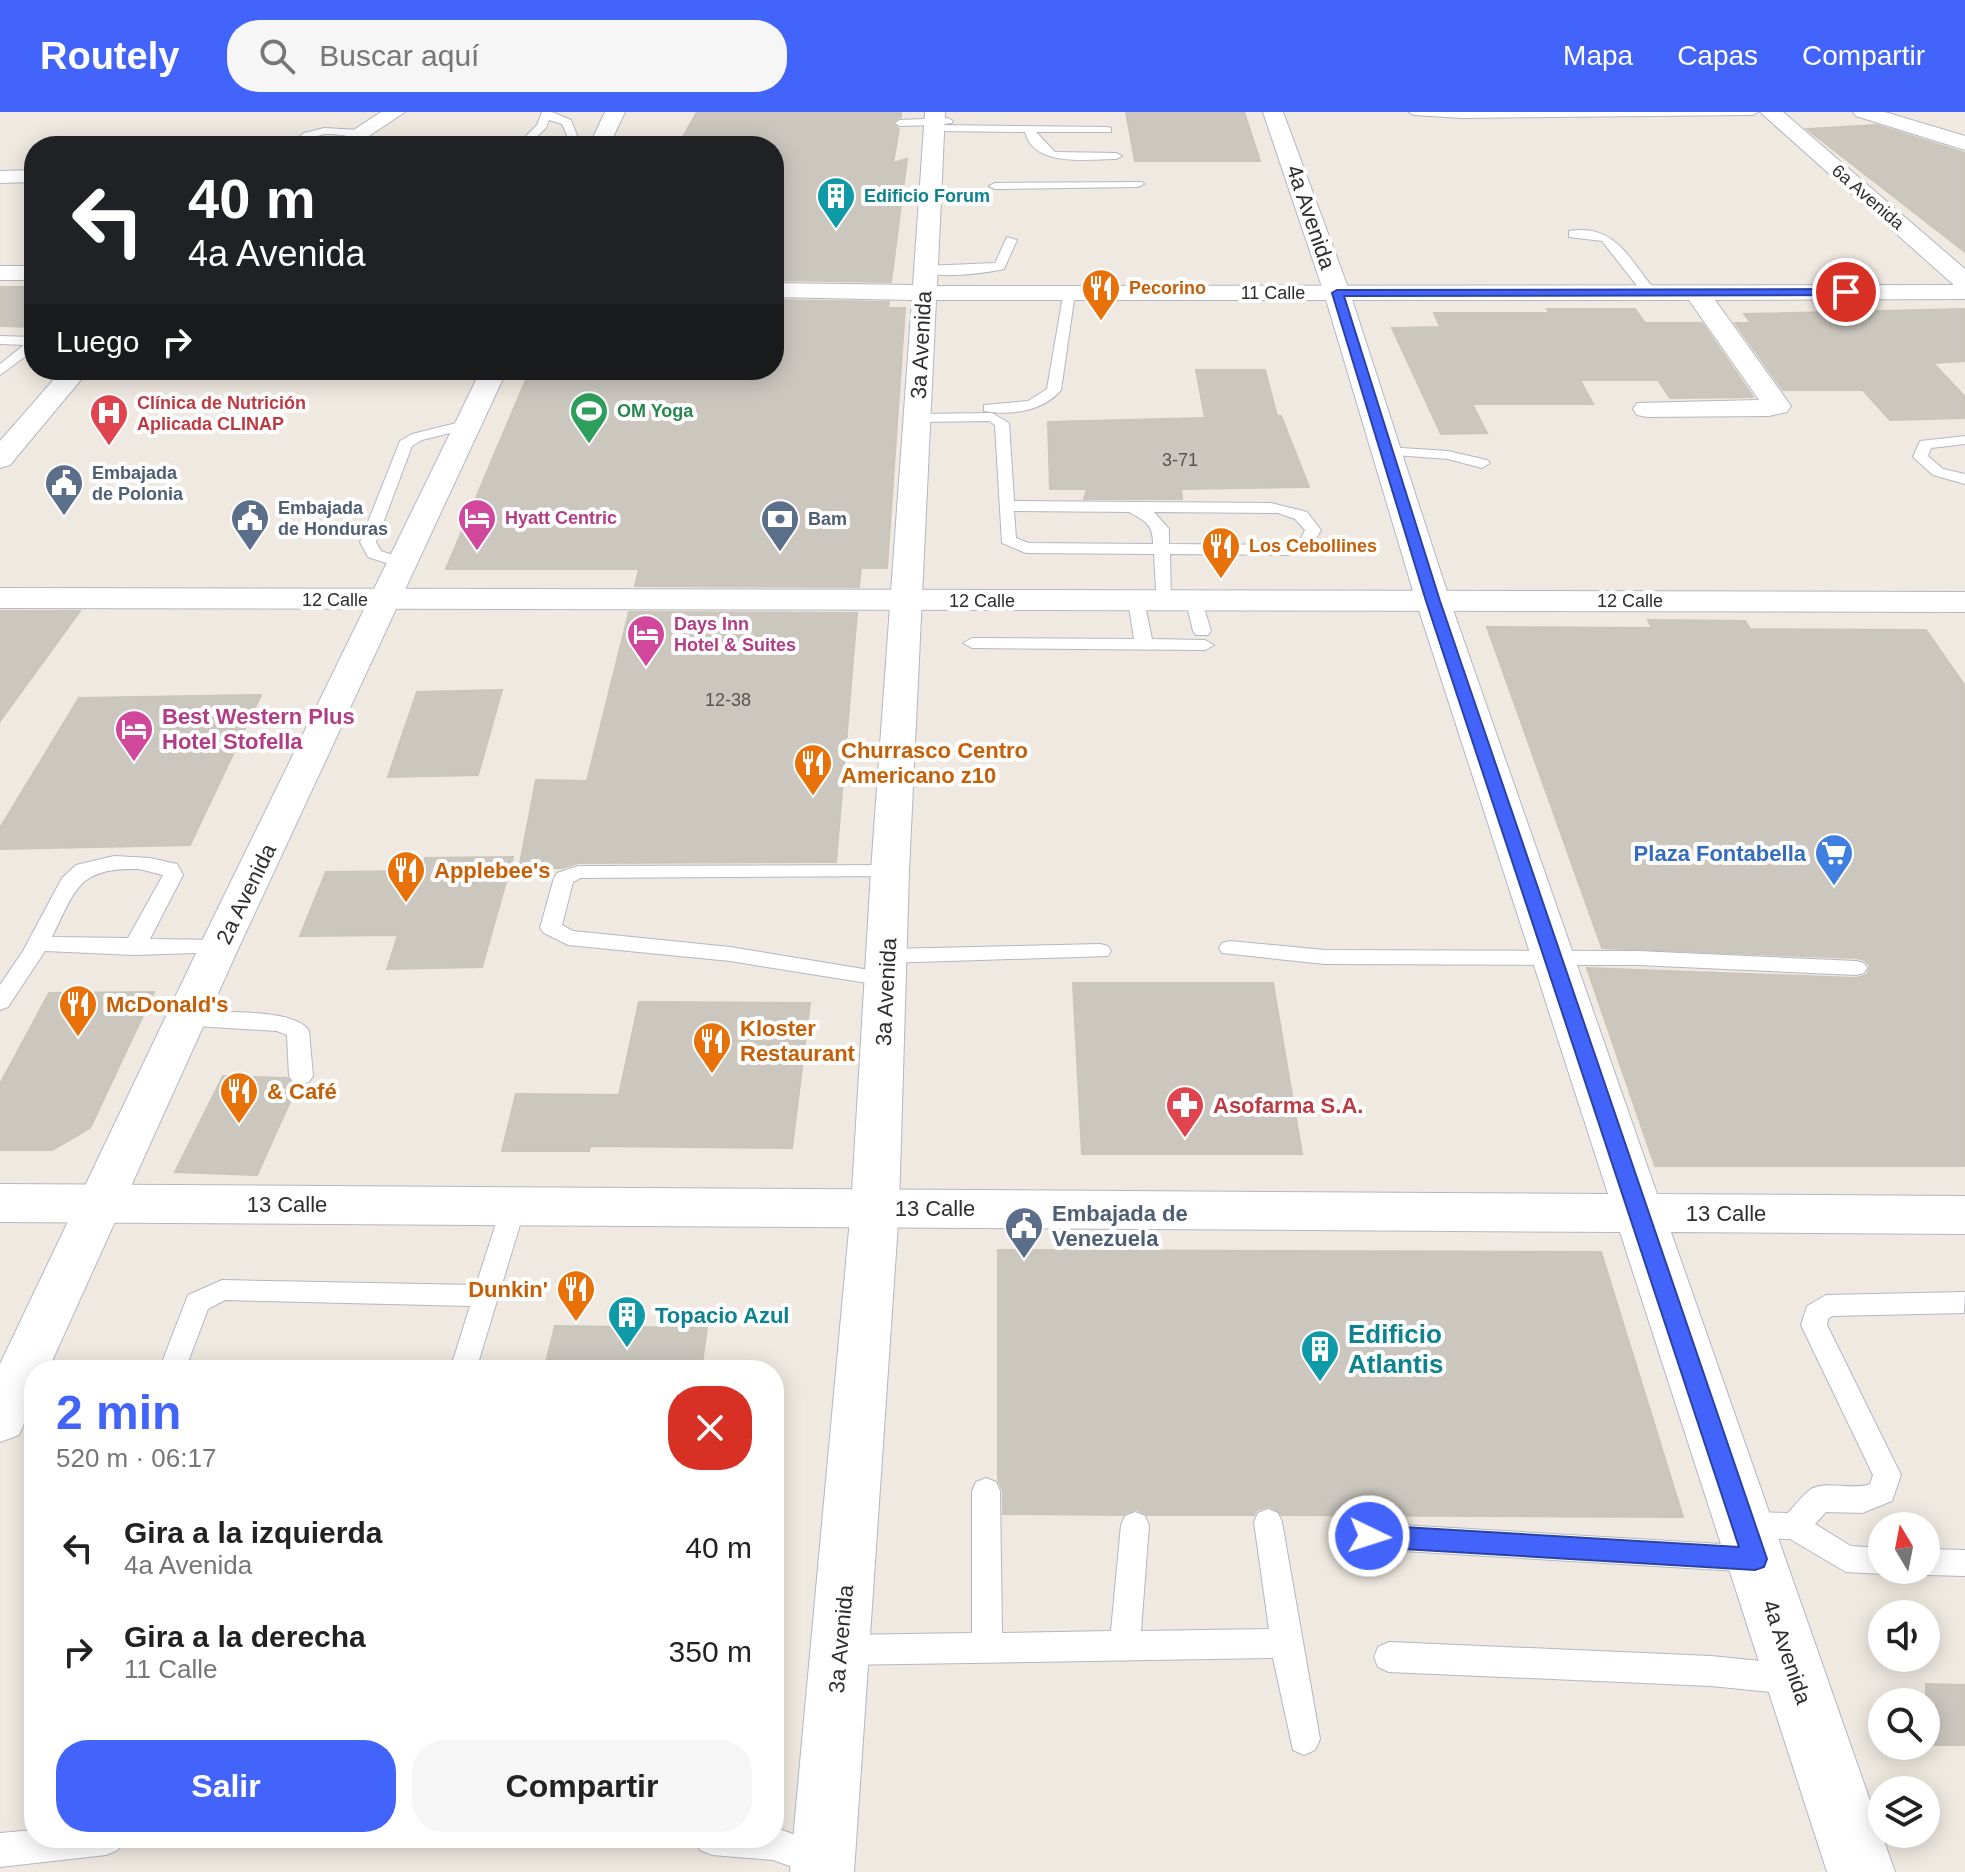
<!DOCTYPE html>
<html lang="es">
<head>
<meta charset="utf-8">
<style>
	body { margin:0; font-family:Arial,sans-serif; background:#f6f6f6; color:#222; height:100vh; display:flex; flex-direction:column; font-size:30px; white-space:nowrap }
	* { box-sizing:border-box; margin:0 }
	p { font-size:26px; color:#767676 }
	.icon { flex:none; width:44px; height:44px; fill:none; stroke:currentColor; stroke-width:2; stroke-linecap:round; stroke-linejoin:round }
	.map { position:relative; flex:1; overflow:hidden }
	.details { position:absolute; left:24px; top:1248px; width:760px; height:488px; display:flex; flex-direction:column; background:#fff; border-radius:32px; box-shadow:0 4px 20px #0003 }
	.details>* { flex:none }
	.banner { position:absolute; left:24px; top:24px; width:760px; height:244px; border-radius:32px; box-shadow:0 4px 20px #0003; background:#202124; color:#fff; overflow:hidden }
	.needle { width:52px; rotate:350deg }
	.buttons { position:absolute; left:1868px; top:1400px; display:grid; gap:16px }
	.buttons a { display:grid; place-items:center; width:72px; height:72px; border-radius:50%; background:#fff; box-shadow:0 4px 20px #0003; font-size:40px }
	.pin { position:absolute; display:grid; place-items:center; width:68px; height:68px; color:#fff; margin:-34px; border:4px solid #fff; border-radius:50%; box-shadow:0 2px 8px #0007 }
	.me { position:absolute; width:88px; margin:-44px; rotate:94deg; stroke-linejoin:round; filter:drop-shadow(0 0 6px #0008) }
	.turn { display:flex; align-items:center; gap:28px; height:168px; padding:0 32px; font-size:36px }
	.turn .icon { width:104px; height:104px; stroke-width:2.5 }
	.turn b { display:block; font-size:56px; line-height:68px }
	.then { display:flex; align-items:center; height:76px; padding:0 32px; background:#0003; gap:16px; font-size:30px }
	.round { display:grid; place-items:center; flex:none; width:84px; height:84px; border-radius:32px; background:#f6f6f6 }
	.overview { display:flex; align-items:center; justify-content:space-between; height:136px; padding:0 32px }
	h1 { font-size:48px; font-weight:800; line-height:60px; color:#4264fb }
	.button { display:flex; gap:16px; margin-top:auto; padding:16px 32px }
	.button a { flex:1; height:92px; border-radius:32px; background:#4264fb; color:#fff; font-size:32px; font-weight:800; line-height:92px; text-align:center }
	.button a+a { background:#f6f6f6; color:#222 }
	ul { padding:0; list-style:none }
	li { display:flex; align-items:center; gap:24px; height:104px; padding:0 32px }
	li div { flex:1 }
	li b { display:block; font-size:30px }
	li em { font-style:normal }
	header { display:flex; align-items:center; gap:48px; box-sizing:border-box; height:112px; padding:0 40px; background:#4264fb; color:#fff }
	header strong { font-size:38px }
	nav { display:flex; gap:44px; margin-inline-start:auto; font-size:28px }
	.search { width:560px; height:72px; background:#f6f6f6; display:flex; align-items:center; gap:20px; box-sizing:border-box; padding:0 28px; border-radius:32px; color:#767676; font-size:30px }
	.map>svg:first-child { display:block }
</style>
</head>
<body>
<header>
<strong>Routely</strong>
<div class="search"><svg class="icon" aria-label="search" viewBox="0 0 24 24"><circle cx="10" cy="10" r="6"/><path d="M15 15l6 6"/></svg>Buscar aquí</div>
<nav><a>Mapa</a><a>Capas</a><a>Compartir</a></nav>
</header>
<div class="map">
<svg width="1965" height="1760" viewBox="0 0 1965 1760">
	<rect width="100%" height="100%" fill="#efe9e1"/>
	<g fill="#cbc7bf" stroke="#cbc5ba" stroke-width="2">
		<path d="M697 0H901V5L892 10 899 17 893 51 907 47 891 170 774 168V34H678Z"/>
		<path d="M1126 0H1244L1260 49H1135Z"/>
		<path d="M1876 13 1965 41V140L1807 17Z"/>
		<path d="M0 175H34V215L0 214Z"/>
		<path d="M774 188 889 190 888 196H905L887 456H861L859 475 635 474 639 457H446L530 258H774Z"/>
		<path d="M1547 197H1635L1645 211H1702L1753 285 1670 286 1658 268H1580L1593 292H1472L1487 321 1441 322 1392 216 1440 215 1434 201H1549Z"/>
		<path d="M1965 197V249L1933 251 1965 285V306L1890 308 1863 278H1783L1735 211H1751L1744 202Z"/>
		<path d="M1196 258H1265L1277 304H1281L1309 375 1181 377 1182 387H1084L1087 377H1050L1048 310 1205 306Z"/>
		<path d="M0 499H80L0 609Z"/>
		<path d="M629 500 857 501 836 750 578 751 562 756 519 757 536 668 587 669Z"/>
		<path d="M1648 508 1745 509 1750 517 1926 518 1965 574V1054H1655L1587 856 1856 866 1867 863 1870 854 1865 848 1856 846 1602 836 1487 515 1652 516Z"/>
		<path d="M502 578 478 663 388 665 417 580Z"/>
		<path d="M261 583 190 733 0 737V716L79 586Z"/>
		<path d="M513 745 482 855 387 857 398 823 300 824 326 760 421 759 425 746Z"/>
		<path d="M1073 871H1273L1302 1042H1082Z"/>
		<path d="M154 880 90 1016 52 1038H0V972L49 881Z"/>
		<path d="M639 890 810 891 792 1036 590 1034 589 1039H502L516 982 619 983Z"/>
		<path d="M223 964 287 966 297 974 257 1063 175 1060Z"/>
		<path d="M998 1138 1601 1140 1683 1405 1282 1403 1269 1394 1257 1398 1254 1403H1148L1136 1397 1122 1403 1003 1402V1379L998 1368Z"/>
		<path d="M555 1214 707 1216 701 1258H544Z"/>
		<path d="M1926 1572 1965 1573V1633H1926Z"/>
	</g>
	<g fill="none" stroke-linecap="round" stroke-linejoin="round">
		<g stroke="#b4b7c1" stroke-width="2">
			<g id="service">
				<path d="M542 0H552L571 8 577 23 572 34H562L567 23 562 12 549 8 546 16 527 34H516L537 13Z"/>
				<path d="M1409 0H1758L1753 3 1462 6 1414 3Z"/>
				<path d="M948 6 953 9 952 11 933 13 1107 15 1111 16V20H1036L1055 40 1116 41 1122 44 1116 47C1088 47 1034 56 1025 20L933 19 928 16 933 13 900 14 895 11 900 8Z"/>
				<path d="M324 16 360 18 365 21C355 27 339 21 326 22 311 24 302 34 288 34L304 21Z"/>
				<path d="M1142 70 1144 72 1138 75 995 77 989 74 995 71Z"/>
				<path d="M1569 119C1616 112 1628 146 1655 178V184H1645L1602 129 1569 125Z"/>
				<path d="M1007 125 1017 128 1004 157C986 161 935 168 920 158L926 154 995 151Z"/>
				<path d="M1064 178 1075 181 1061 278C1044 299 1010 304 984 299V293L1028 289 1047 277Z"/>
				<path d="M0 224 34 225V238L0 263V252L24 233 0 232Z"/>
				<path d="M992 301 1009 311 1014 389 1271 391 1307 400 1321 418 1311 436 1290 443 1170 442 1171 489 1169 493H1157L1154 442 1026 441 1002 431 995 313 989 309 917 310 910 306 917 302ZM1014 399 1129 400C1145 409 1153 412 1153 432L1029 431 1016 426ZM1154 400 1278 401 1295 407 1305 418 1299 430 1289 433 1169 432V417Z"/>
				<path d="M469 308 474 309V315L422 328 412 334 376 430 381 439 410 449V455L404 457 368 445 360 430 400 329 412 322Z"/>
				<path d="M1965 324V332L1931 336 1928 344 1943 357 1965 362V372L1933 363 1913 345 1920 329Z"/>
				<path d="M1386 335 1448 339 1487 348 1490 351 1482 356 1448 347 1381 342 1379 339Z"/>
				<path d="M1136 484 1144 489 1152 527 1205 528 1214 533 1205 538 972 536 963 531 972 526 1134 527 1128 489Z"/>
				<path d="M1194 484 1202 489 1211 519 1208 523H1196L1193 519 1186 489Z"/>
				<path d="M114 744 150 746 177 752 183 763 150 827 219 828 227 830 230 835 227 840 134 843 45 839 8 895 0 898V873L23 839 62 766 76 753ZM139 757 163 763 128 826 52 825C76 777 78 755 139 757Z"/>
				<path d="M890 753 897 754 900 759 897 764 581 766 573 770 562 813 573 819 730 835 894 862 897 867 894 872 886 874 730 849 568 833 544 821 540 816 554 766 557 761 578 754Z"/>
				<path d="M1230 829 1325 838 1638 839 1856 849 1864 851 1867 856 1864 861 1856 863 1638 853 1325 852 1222 841 1219 836 1222 831Z"/>
				<path d="M1100 832 1108 834 1111 839 1108 844 887 851 879 849 876 844 879 839 887 837Z"/>
				<path d="M187 900C214 901 295 895 309 919L313 964 309 970 301 972 293 970 289 964 287 923 277 919 179 913 176 908 179 903Z"/>
				<path d="M514 1083 523 1086 526 1093 476 1258H450L470 1194 225 1188 208 1197 185 1258H159L188 1183 222 1168 476 1173 502 1093 505 1086Z"/>
				<path d="M1965 1180 1964 1201 1832 1204 1828 1207 1827 1213 1901 1363 1892 1389 1862 1401 1826 1400 1815 1412 1851 1434 1882 1436V1458L1892 1459 1882 1462 1846 1460 1790 1427 1745 1426 1735 1422 1731 1413 1735 1404 1745 1400 1788 1401C1795 1393 1803 1383 1811 1377 1828 1368 1852 1379 1870 1372L1873 1363 1801 1213 1807 1194 1826 1183Z"/>
				<path d="M986 1366 996 1370 1000 1379 1002 1521 1111 1519 1121 1413 1125 1404 1135 1400 1145 1404 1149 1413 1141 1519 1269 1517 1254 1410 1258 1401 1268 1397 1278 1401 1282 1410 1320 1627 1315 1638 1304 1643 1293 1638 1273 1546 841 1553 830 1548 826 1538 830 1528 841 1523 972 1521V1379L976 1370Z"/>
				<path d="M1369 1411 1755 1434 1765 1438 1770 1447 1765 1456 1755 1460 1369 1437 1359 1433 1354 1424 1359 1415Z"/>
				<path d="M1926 1437 1965 1438V1464L1926 1463 1916 1460 1926 1458Z"/>
				<path d="M1389 1530 1711 1544 1791 1552 1802 1556 1807 1567 1802 1578 1791 1582 1711 1574 1389 1560 1378 1555 1374 1545 1378 1535Z"/>
				<path d="M774 1715 830 1736 835 1748 830 1760H806L773 1748 712 1743 700 1738 695 1726H774Z"/>
				<path d="M34 1718V1726H123L118 1738 106 1743 0 1755V1721Z"/>
			</g>
		</g>
		<g stroke="#b4b7c1" stroke-width="2">
			<g id="minor">
				<path d="M381 0H405L354 34H329Z"/>
				<path d="M605 0H625L609 34H589Z"/>
				<path d="M925 0H945L937 174 1965 173V187L1715 188 1791 294 1787 300 1769 304 1647 305 1637 303 1633 297 1637 291 1759 288 1689 188H936L909 759 899 1096 854 1760H790L851 1096 871 759 912 188 774 185V171L913 173Z"/>
				<path d="M34 58V70L0 71V59Z"/>
				<rect x="0" y="154" width="34" height="14"/>
				<path d="M62 258H89L10 353 0 356V329Z"/>
				<path d="M481 258H507L239 835 48 1258H34C34 1286 31 1297 19 1323L0 1330V1252L199 835Z"/>
			</g>
		</g>
		<g stroke="#b4b7c1" stroke-width="2">
			<g id="tertiary">
				<path d="M1263 0H1283L1350 181 1450 489 1657 1082 1965 1084V1122L1671 1120 1895 1760H1827L1620 1120 0 1110V1072L1608 1082 1416 489 1324 181Z"/>
				<path d="M1760 0H1783L1965 157V178L1956 175Z"/>
			</g>
		</g>
		<g stroke="#b4b7c1" stroke-width="2">
			<g id="secondary">
				<path d="M1853 0H1885L1965 24V38L1856 4Z"/>
				<path d="M0 476 1965 480V500L0 496Z"/>
			</g>
		</g>
		<use href="#service" fill="#fff" fill-rule="evenodd"/>
		<use href="#minor" fill="#fff" fill-rule="evenodd"/>
		<use href="#tertiary" fill="#fff" fill-rule="evenodd"/>
		<use href="#secondary" fill="#fff" fill-rule="evenodd"/>
	</g>
	<path fill="#4264fb" stroke="#2b41a3" stroke-width="2" d="M1846 177 1851 180 1850 183 1344 184 1440 489 1767 1447 1764 1455 1755 1458 1369 1435 1360 1432 1357 1424 1360 1417 1369 1413 1739 1435 1426 489 1332 181 1337 178Z"/>
	<defs>
		<g id="building-pin" transform="scale(2)"><path d="M0 17L-7.5 6A9.5 9.5 0 1 1 7.5 6Z" fill="#0f9aa8" stroke="#fff"/><path d="M-4-6H4V6H1V3H-1V6H-4ZM-2.5-4.3h1.7v1.8h-1.7ZM.8-4.3h1.7v1.8H.8ZM-2.5-1h1.7V.8h-1.7ZM.8-1h1.7V.8H.8Z" fill="#fff"/></g>
		<g id="restaurant-pin" transform="scale(2)"><path d="M0 17L-7.5 6A9.5 9.5 0 1 1 7.5 6Z" fill="#e8710a" stroke="#fff"/><path d="M-5-6h1v4h1v-4h1v4h1v-4h1v5L-1.5 .5V6h-2V.5L-5-1ZM5-6V6H3V1.5H1.5Q1.5-4 5-6Z" fill="#fff"/></g>
		<g id="stadium-pin" transform="scale(2)"><path d="M0 17L-7.5 6A9.5 9.5 0 1 1 7.5 6Z" fill="#2e9e5b" stroke="#fff"/><path d="M0-5a6.5 5 0 1 0 0 10a6.5 5 0 1 0 0-10ZM-3.5-1.8h7v3.6h-7Z" fill="#fff"/></g>
		<g id="hospital-pin" transform="scale(2)"><path d="M0 17L-7.5 6A9.5 9.5 0 1 1 7.5 6Z" fill="#e0444e" stroke="#fff"/><path d="M-5-5h3v3.5h4V-5h3V5h-3V1.5h-4V5h-3Z" fill="#fff"/></g>
		<g id="civic-pin" transform="scale(2)"><path d="M0 17L-7.5 6A9.5 9.5 0 1 1 7.5 6Z" fill="#5c6f8a" stroke="#fff"/><path d="M-.6-6.5H3V-4.5H.6V-3L4-1V1h2V6H-6V1h2V-1L-.6-3ZM-1.2 2.5V6h2.4V2.5Z" fill="#fff"/></g>
		<g id="hotel-pin" transform="scale(2)"><path d="M0 17L-7.5 6A9.5 9.5 0 1 1 7.5 6Z" fill="#d1479c" stroke="#fff"/><path d="M-6-4.5h1.5V1H6V5H4.5V3h-9V5H-6ZM-4 0a1.8 1.8 0 1 1 3.6 0ZM.5 0V-2.5h3Q6-2.5 6 0Z" fill="#fff"/></g>
		<g id="bank-pin" transform="scale(2)"><path d="M0 17L-7.5 6A9.5 9.5 0 1 1 7.5 6Z" fill="#5c6f8a" stroke="#fff"/><path d="M-6-4H6V4H-6ZM0-2.3a2.3 2.3 0 1 0 0 4.6a2.3 2.3 0 1 0 0-4.6Z" fill="#fff"/></g>
		<g id="supermarket-pin" transform="scale(2)"><path d="M0 17L-7.5 6A9.5 9.5 0 1 1 7.5 6Z" fill="#3f7fe0" stroke="#fff"/><path d="M-6-5.5h2.5l.6 2H6L4.5 2H-2.5L-4.4-4H-6ZM-1.5 3.2a1.3 1.3 0 1 0 .1 0ZM3 3.2a1.3 1.3 0 1 0 .1 0Z" fill="#fff"/></g>
		<g id="pharmacy-pin" transform="scale(2)"><path d="M0 17L-7.5 6A9.5 9.5 0 1 1 7.5 6Z" fill="#e0444e" stroke="#fff"/><path d="M-2-6h4v4h4v4h-4v4h-4v-4h-4v-4h4Z" fill="#fff"/></g>
	</defs>
	<g fill-rule="evenodd">
		<use href="#building-pin" x="836" y="84"/>
		<use href="#restaurant-pin" x="1101" y="176"/>
		<use href="#stadium-pin" x="589" y="299"/>
		<use href="#hospital-pin" x="109" y="301"/>
		<use href="#civic-pin" x="64" y="371"/>
		<use href="#civic-pin" x="250" y="406"/>
		<use href="#hotel-pin" x="477" y="406"/>
		<use href="#bank-pin" x="780" y="407"/>
		<use href="#restaurant-pin" x="1221" y="434"/>
		<use href="#hotel-pin" x="646" y="522"/>
		<use href="#hotel-pin" x="134" y="617"/>
		<use href="#restaurant-pin" x="813" y="651"/>
		<use href="#supermarket-pin" x="1834" y="741"/>
		<use href="#restaurant-pin" x="406" y="758"/>
		<use href="#restaurant-pin" x="78" y="892"/>
		<use href="#restaurant-pin" x="712" y="929"/>
		<use href="#restaurant-pin" x="239" y="979"/>
		<use href="#pharmacy-pin" x="1185" y="993"/>
		<use href="#civic-pin" x="1024" y="1114"/>
		<use href="#restaurant-pin" x="576" y="1177"/>
		<use href="#building-pin" x="627" y="1203"/>
		<use href="#building-pin" x="1320" y="1237"/>
	</g>
	<g text-anchor="middle" dominant-baseline="central" stroke-width="8" stroke-linejoin="round" paint-order="stroke">
		<g font-size="18" font-weight="bold" fill="#0d838f" stroke="#fff" text-anchor="start">
			<text x="864" y="84">Edificio Forum</text>
		</g>
		<g font-size="18" fill="#2e2e2e" stroke="#fff">
			<text transform="translate(1868 85) rotate(41)">6a Avenida</text>
			<text x="1273" y="181">11 Calle</text>
			<text x="335" y="488">12 Calle</text>
			<text x="982" y="489">12 Calle</text>
			<text x="1630" y="489">12 Calle</text>
		</g>
		<g font-size="18" font-weight="bold" fill="#c56008" stroke="#fff" text-anchor="start">
			<text x="1129" y="176">Pecorino</text>
			<text x="1249" y="434">Los Cebollines</text>
		</g>
		<g font-size="18" font-weight="bold" fill="#be3a42" stroke="#fff" text-anchor="start">
			<text x="137" y="291">Clínica de Nutrición<tspan x="137" dy="21">Aplicada CLINAP</tspan></text>
		</g>
		<g font-size="18" font-weight="bold" fill="#27864d" stroke="#fff" text-anchor="start">
			<text x="617" y="299">OM Yoga</text>
		</g>
		<g font-size="18" fill="#555452">
			<text x="1180" y="348">3-71</text>
			<text x="728" y="588">12-38</text>
		</g>
		<g font-size="18" font-weight="bold" fill="#4e5e75" stroke="#fff" text-anchor="start">
			<text x="92" y="361">Embajada<tspan x="92" dy="21">de Polonia</tspan></text>
			<text x="278" y="396">Embajada<tspan x="278" dy="21">de Honduras</tspan></text>
			<text x="808" y="407">Bam</text>
		</g>
		<g font-size="18" font-weight="bold" fill="#b23c85" stroke="#fff" text-anchor="start">
			<text x="505" y="406">Hyatt Centric</text>
			<text x="674" y="512">Days Inn<tspan x="674" dy="21">Hotel &amp; Suites</tspan></text>
		</g>
		<g font-size="22" fill="#2e2e2e" stroke="#fff">
			<text transform="translate(1311 105) rotate(71)">4a Avenida</text>
			<text transform="translate(921 233) rotate(-87)">3a Avenida</text>
			<text transform="translate(246 782) rotate(-64)">2a Avenida</text>
			<text transform="translate(886 880) rotate(-87)">3a Avenida</text>
			<text x="287" y="1092">13 Calle</text>
			<text x="935" y="1096">13 Calle</text>
			<text x="1726" y="1101">13 Calle</text>
			<text transform="translate(841 1527) rotate(-85)">3a Avenida</text>
			<text transform="translate(1787 1540) rotate(71)">4a Avenida</text>
		</g>
		<g font-size="22" font-weight="bold" fill="#b23c85" stroke="#fff" text-anchor="start">
			<text x="162" y="604">Best Western Plus<tspan x="162" dy="25">Hotel Stofella</tspan></text>
		</g>
		<g font-size="22" font-weight="bold" fill="#c56008" stroke="#fff" text-anchor="start">
			<text x="841" y="638">Churrasco Centro<tspan x="841" dy="25">Americano z10</tspan></text>
			<text x="434" y="758">Applebee's</text>
			<text x="106" y="892">McDonald's</text>
			<text x="740" y="916">Kloster<tspan x="740" dy="25">Restaurant</tspan></text>
			<text x="267" y="979">&amp; Café</text>
			<text x="548" y="1177" text-anchor="end">Dunkin'</text>
		</g>
		<g font-size="22" font-weight="bold" fill="#366cbe" stroke="#fff" text-anchor="end">
			<text x="1806" y="741">Plaza Fontabella</text>
		</g>
		<g font-size="22" font-weight="bold" fill="#be3a42" stroke="#fff" text-anchor="start">
			<text x="1213" y="993">Asofarma S.A.</text>
		</g>
		<g font-size="22" font-weight="bold" fill="#4e5e75" stroke="#fff" text-anchor="start">
			<text x="1052" y="1101">Embajada de<tspan x="1052" dy="25">Venezuela</tspan></text>
		</g>
		<g font-size="22" font-weight="bold" fill="#0d838f" stroke="#fff" text-anchor="start">
			<text x="655" y="1203">Topacio Azul</text>
		</g>
		<g font-size="26" font-weight="bold" fill="#0d838f" stroke="#fff" text-anchor="start">
			<text x="1348" y="1222">Edificio<tspan x="1348" dy="30">Atlantis</tspan></text>
		</g>
	</g>
</svg>
<div class="buttons">
<a><svg class="needle" viewBox="-14 -14 28 28"><path d="M0-13l5 13h-10z" fill="#e53935"/><path d="M0 13l5-13h-10z" fill="#767676"/></svg></a>
<a><svg class="icon" aria-label="sound" viewBox="0 0 24 24"><path d="M4 9h4l5-4v14l-5-4H4zM17 9q2 3 0 6"/></svg></a>
<a><svg class="icon" aria-label="search" viewBox="0 0 24 24"><circle cx="10" cy="10" r="6"/><path d="M15 15l6 6"/></svg></a>
<a><svg class="icon" aria-label="layers" viewBox="0 0 24 24"><path d="M12 4l9 5-9 5-9-5zM3 14l9 5 9-5"/></svg></a>
</div>
<div class="pin" style="left:1846px;top:180px;background:#d93025"><svg class="icon" aria-label="arrive" viewBox="0 0 24 24"><path d="M6 21V4h12l-3 4 3 4H6"/></svg></div>
<svg class="me" style="left:1369px;top:1424px" viewBox="-20 -20 40 40"><circle r="17" fill="#4264fb" stroke="#fff" stroke-width="3"/><path d="M0-11L8 9 0 5-8 9z" fill="#fff"/></svg>
<div class="banner">
<div class="turn"><svg class="icon" aria-label="left" viewBox="0 0 24 24"><path d="M17 20v-9H6M10 6l-5 5 5 5"/></svg><div><b>40 m</b>4a Avenida</div></div>
<div class="then">Luego<svg class="icon" aria-label="right" viewBox="0 0 24 24"><path d="M7 20v-9h11M14 6l5 5-5 5"/></svg></div>
</div>
<section class="details">
<div class="overview"><div><h1>2 min</h1><p>520 m · 06:17</p></div><a class="round" style="background:#d93025;color:#fff"><svg class="icon" aria-label="close" viewBox="0 0 24 24"><path d="M6 6l12 12M18 6L6 18"/></svg></a></div>
<ul>
<li><svg class="icon" aria-label="left" viewBox="0 0 24 24"><path d="M17 20v-9H6M10 6l-5 5 5 5"/></svg><div><b>Gira a la izquierda</b><p>4a Avenida</p></div><em>40 m</em></li>
<li><svg class="icon" aria-label="right" viewBox="0 0 24 24"><path d="M7 20v-9h11M14 6l5 5-5 5"/></svg><div><b>Gira a la derecha</b><p>11 Calle</p></div><em>350 m</em></li>
</ul>
<div class="button"><a>Salir</a><a>Compartir</a></div>
</section>
</div>
</body>
</html>
